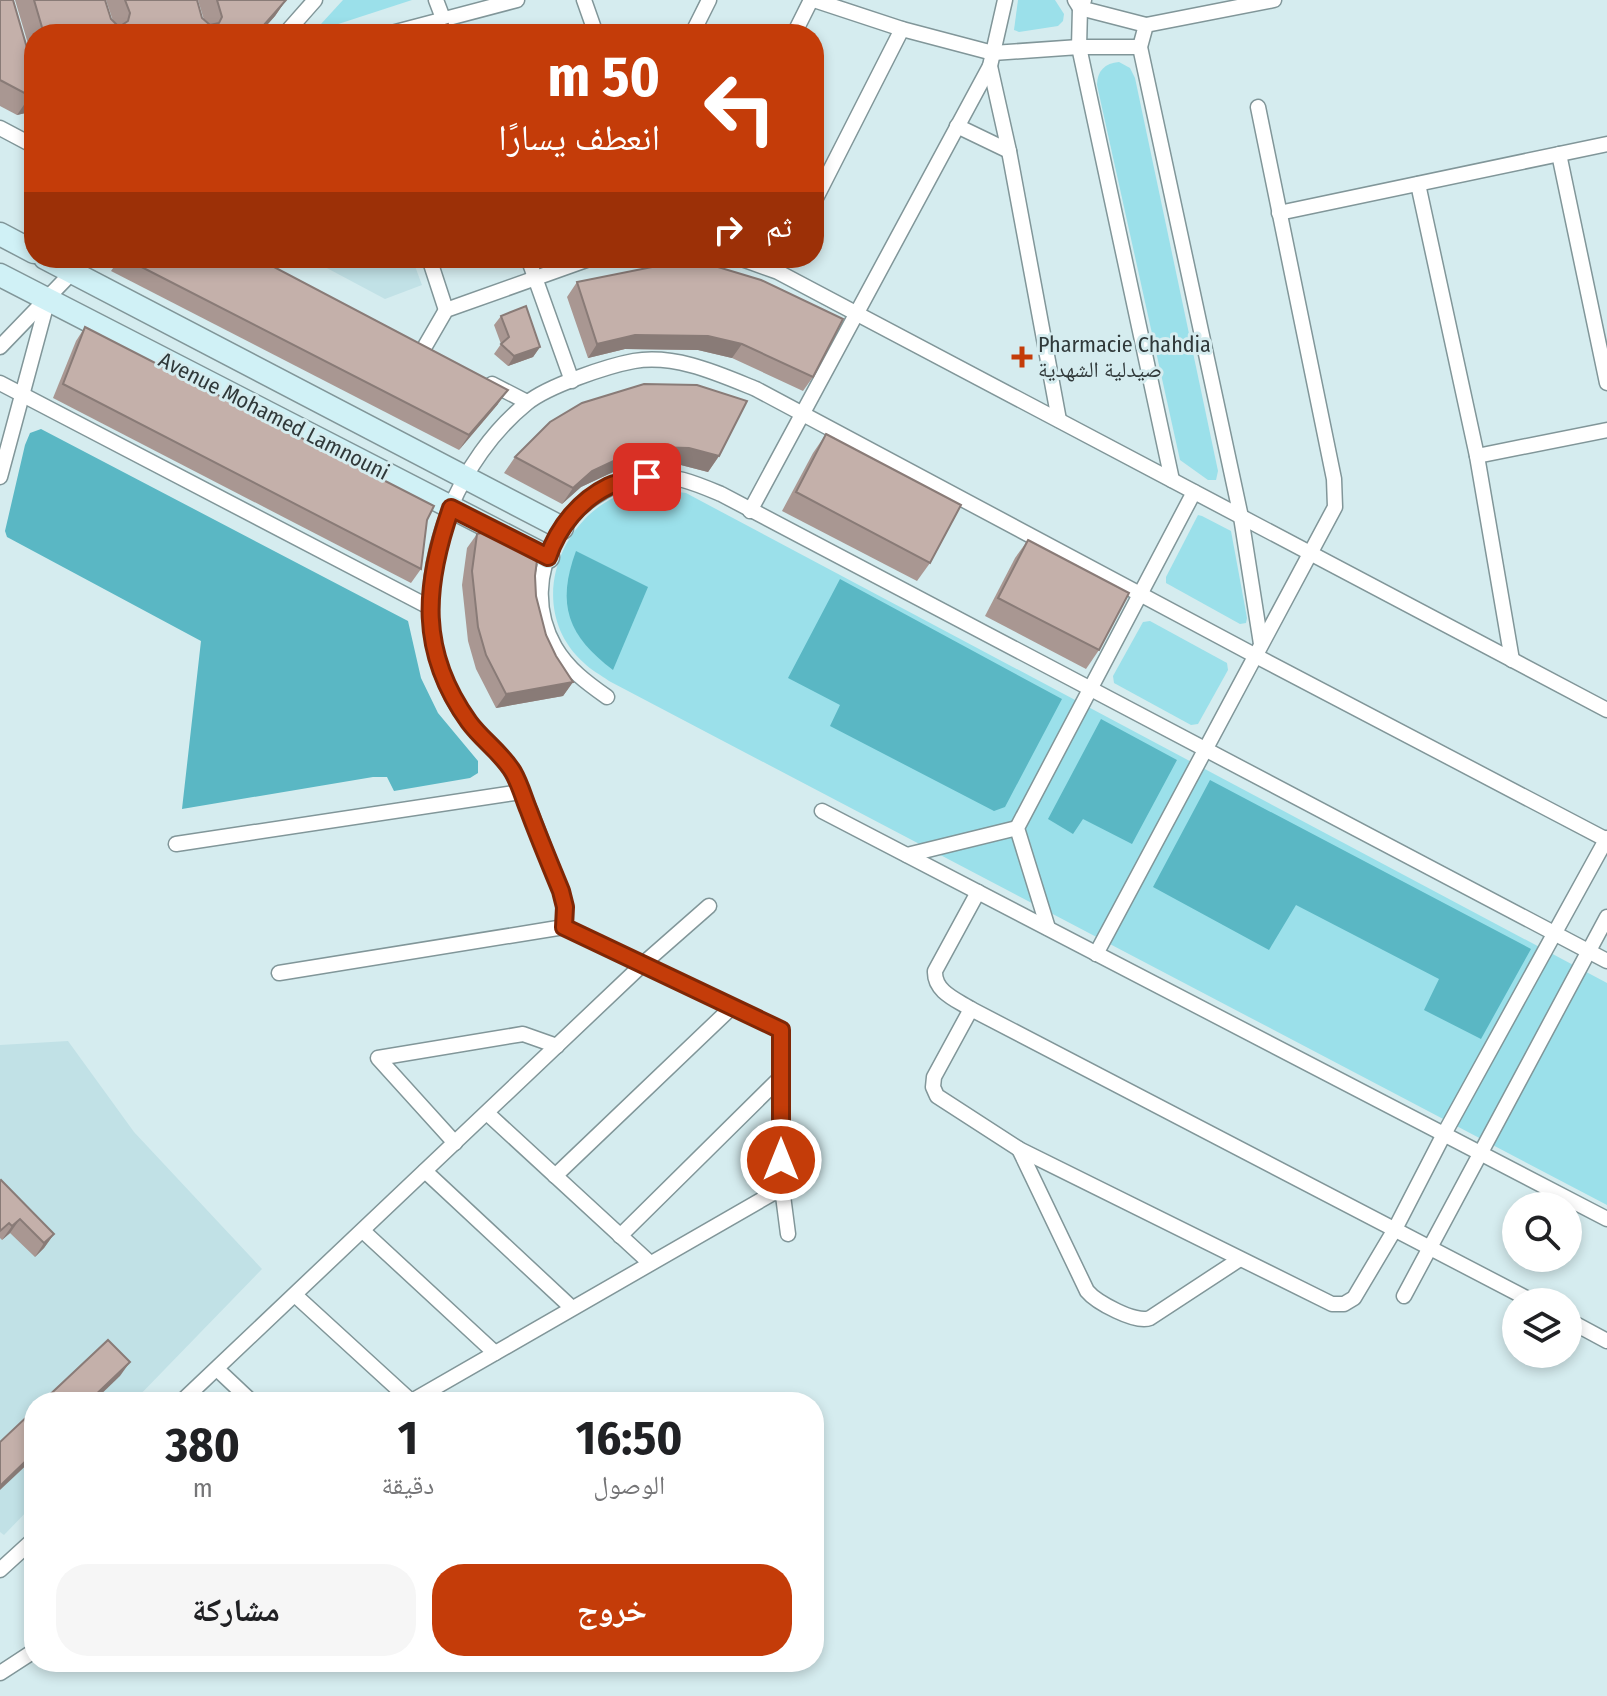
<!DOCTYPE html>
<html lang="ar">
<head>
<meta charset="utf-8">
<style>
	body { margin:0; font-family:"Fira Sans Condensed","Noto Naskh Arabic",sans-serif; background:#f6f6f6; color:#202124; direction:rtl; height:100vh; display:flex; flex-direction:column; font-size:30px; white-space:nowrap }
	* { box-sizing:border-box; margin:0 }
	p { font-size:26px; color:#757577 }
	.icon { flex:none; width:44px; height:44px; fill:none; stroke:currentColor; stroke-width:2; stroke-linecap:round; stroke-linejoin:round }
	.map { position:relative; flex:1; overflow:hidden; direction:ltr }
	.drawer { position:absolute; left:24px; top:1392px; width:800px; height:280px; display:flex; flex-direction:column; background:#fff; border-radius:32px; box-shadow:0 4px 12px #0003; direction:rtl }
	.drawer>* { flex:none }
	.top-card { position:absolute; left:24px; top:24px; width:800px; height:244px; border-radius:32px; box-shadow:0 4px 12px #0003; direction:rtl; background:#c43c09; color:#fff; overflow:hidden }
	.buttons { position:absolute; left:1502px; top:1192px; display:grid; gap:16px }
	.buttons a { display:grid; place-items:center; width:80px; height:80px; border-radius:50%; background:#fff; box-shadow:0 4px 12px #0003; font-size:40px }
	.pin { position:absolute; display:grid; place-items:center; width:68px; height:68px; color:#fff; margin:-34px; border-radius:16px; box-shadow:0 4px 12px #0006 }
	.me { position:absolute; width:88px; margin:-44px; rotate:0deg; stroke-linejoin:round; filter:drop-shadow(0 0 6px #0008) }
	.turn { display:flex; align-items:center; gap:28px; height:168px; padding:0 32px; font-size:36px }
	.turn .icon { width:104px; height:104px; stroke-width:2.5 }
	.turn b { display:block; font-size:56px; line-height:68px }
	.then { display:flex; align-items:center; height:76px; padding:0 32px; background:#0003; gap:16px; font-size:30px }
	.eta { display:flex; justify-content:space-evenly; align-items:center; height:136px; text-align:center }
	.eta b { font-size:48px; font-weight:700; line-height:56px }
	.action { display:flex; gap:16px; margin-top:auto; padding:16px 32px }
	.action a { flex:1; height:92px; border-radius:32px; background:#c43c09; color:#fff; font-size:32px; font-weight:700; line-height:92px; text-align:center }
	.action a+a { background:#f6f6f6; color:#202124 }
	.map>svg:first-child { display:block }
</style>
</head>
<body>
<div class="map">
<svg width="1607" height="1696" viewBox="0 0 1607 1696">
	<rect width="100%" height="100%" fill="#d5ecef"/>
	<g fill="#c1e1e6">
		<path d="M308 258H412L422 285 385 299Z"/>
		<path d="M68 1041 134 1132 262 1269 133 1402H34V1504L4 1535 0 1532V1045Z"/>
	</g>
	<g fill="#9be0ea">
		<path d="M343 0H412L323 29 321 24Z"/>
		<path d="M1018 0H1055L1064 14 1063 21 1058 26 1019 32 1014 30Z"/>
		<path d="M1119 62 1130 68 1135 78 1218 471 1216 480H1208L1180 460 1097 85C1097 71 1105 63 1119 62Z"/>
		<path d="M652 488 686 493 716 509 1607 983V1205L609 681C601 675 591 670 584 663 528 613 554 527 615 497 626 492 640 491 652 488Z"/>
		<path d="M1198 515 1202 516 1231 531 1247 618 1246 623 1240 624 1166 583V577Z"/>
		<path d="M1150 621 1227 663 1228 670 1198 724 1191 725 1114 683 1113 676 1143 622Z"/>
	</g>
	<g fill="#5ab7c4">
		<path d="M41 429 408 621 421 678 438 713 478 761V773L470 778 394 791 387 777H373L182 809 201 641 7 537 5 531 25 445 30 433Z"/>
		<path d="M576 551 648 587 613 670C568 636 556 605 576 551Z"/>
		<path d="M840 579 1062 699 1005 807 994 811 830 726 840 705 788 678Z"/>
		<path d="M1101 719 1177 760 1132 844 1083 819 1073 834 1048 819Z"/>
		<path d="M1210 780 1531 949 1481 1039 1424 1010 1439 979 1296 905 1269 950 1153 887Z"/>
	</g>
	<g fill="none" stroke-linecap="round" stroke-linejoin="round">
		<g stroke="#819699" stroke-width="17">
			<g id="street">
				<path d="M436 0 449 34"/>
				<path d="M584 0 596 34"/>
				<path d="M814 0 902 29 993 53 1079 47 1172 480"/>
				<path d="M1005 0 990 66 1009 151 1059 420"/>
				<path d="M1075 0 1080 8 1146 25"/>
				<path d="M1084 0 1080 8 1079 47H1140"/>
				<path d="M285 34 315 0"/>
				<path d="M388 34 517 0"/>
				<path d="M692 34 709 0"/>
				<path d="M794 34 811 0"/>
				<path d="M957 126 1009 151"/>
				<path d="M0 128 34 146"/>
				<path d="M1559 154 1607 383"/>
				<path d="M1418 184 1477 456 1512 660"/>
				<path d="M814 202 902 29"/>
				<path d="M1279 213 1607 144"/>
				<path d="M429 258 446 310"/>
				<path d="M528 258 572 381"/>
				<path d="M739 258 778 272 1607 710"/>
				<path d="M0 347 86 258"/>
				<path d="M424 348 446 310 592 258"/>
				<path d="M0 383 429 607"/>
				<path d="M492 384 527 402"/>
				<path d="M1477 456 1607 430"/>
				<path d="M0 477 48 299"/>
				<path d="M750 511 990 66"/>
				<path d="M1261 644 1241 517 1140 47 1146 25 1274 0"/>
				<path d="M607 697C587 683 568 669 555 647 514 575 567 489 645 477 672 473 697 484 721 494L1607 961"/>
				<path d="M822 811 1607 1219"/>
				<path d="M176 844 521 792"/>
				<path d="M907 855 1017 828"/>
				<path d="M978 892 935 971C934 992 957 1000 971 1009L1534 1302"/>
				<path d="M564 927 565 907 561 891C546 854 531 806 513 773 503 755 487 742 473 727 453 706 440 675 434 647 416 560 459 458 527 403 548 386 607 366 634 361 676 354 719 374 756 389L1256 656 1607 840"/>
				<path d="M1048 928 1017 828 1194 492"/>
				<path d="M1096 954 1335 507 1334 479 1258 107"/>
				<path d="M279 973 564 927 781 1030 782 1188 788 1234"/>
				<path d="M971 1009 934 1077 933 1087 937 1096 1019 1149 1332 1304H1344L1354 1298 1395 1229 1444 1134 1607 838"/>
				<path d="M487 1113 650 1263"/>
				<path d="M455 1143 378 1058 523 1034 557 1046"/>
				<path d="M1019 1149 1087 1291C1096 1302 1136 1324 1150 1318L1240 1259"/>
				<path d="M425 1171 572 1308"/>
				<path d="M555 1176 732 1007"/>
				<path d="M363 1231 495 1353"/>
				<path d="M620 1236 781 1077"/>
				<path d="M295 1295 412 1402"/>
				<path d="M1404 1296 1607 917"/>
				<path d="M1568 1320 1607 1341"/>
				<path d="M217 1369 252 1402"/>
				<path d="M181 1402 643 964 709 906"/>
				<path d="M410 1402 782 1188"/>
				<path d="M0 1570 34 1539"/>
				<path d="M0 1673 34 1651"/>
			</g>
		</g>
		<g stroke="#819699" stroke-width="25">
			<g id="secondary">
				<path d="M0 234 34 252"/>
				<path d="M45 258 562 528"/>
				<path d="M0 275 548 557"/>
			</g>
		</g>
		<use href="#street" stroke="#fff" stroke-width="14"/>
		<use href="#secondary" stroke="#d0f1f6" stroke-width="22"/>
	</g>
	<g fill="#a99792">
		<path d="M0 0H13L34 111 17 115 0 106Z"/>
		<path d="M15 0H105L111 19 113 21 106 0H197L202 18 204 20 198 0H286L275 16 259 34H34V64Z"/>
		<path d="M120 258H257L498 404 459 450 111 271Z"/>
		<path d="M672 263 813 377 803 391 732 358 698 350 625 349 588 358 567 297 577 282Z"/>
		<path d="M501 316 540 347 533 357 508 366 494 354 501 344 494 325Z"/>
		<path d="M85 327 427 520 421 569 411 583 53 398 76 341Z"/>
		<path d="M826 434 930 563 917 581 782 511 813 453Z"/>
		<path d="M719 456 708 472 677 464 643 463 626 466 581 487 562 504 504 473 515 457Z"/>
		<path d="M477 534 535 576 536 596 546 635 556 656 573 682 563 696 496 708 476 669 468 641 462 585 467 548Z"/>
		<path d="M1028 540 1099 650 1086 669 985 616 1015 558Z"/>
		<path d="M0 1181 54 1234 44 1248 35 1257 10 1233 2 1240 0 1238Z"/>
	</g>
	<g fill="#897b77">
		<path d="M286 0 275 16 259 34H256Z"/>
		<path d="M34 95V111L17 115 30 96Z"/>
		<path d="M635 335 708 336 742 344 732 358 698 350 625 349 588 358 597 344Z"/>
		<path d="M540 347 533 357 508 366 514 356Z"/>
		<path d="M508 390 498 404 459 450 469 435Z"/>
		<path d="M654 447 689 448 719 456 708 472 677 464 643 463 626 466 581 487 562 504 573 488 592 471 637 450Z"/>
		<path d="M573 682 563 696 496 708 506 694Z"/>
		<path d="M20 1219 10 1233 2 1240 12 1226Z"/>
		<path d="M54 1234 44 1248 35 1257 44 1243Z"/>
		<path d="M130 1362 120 1376 93 1402H88Z"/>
		<path d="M34 1453V1458L0 1490V1486Z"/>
	</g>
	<g fill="#c4b0aa" stroke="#897b77" stroke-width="2">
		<path d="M0 0H13L34 72V95L30 96 0 80Z"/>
		<path d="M34 0H105L111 19 117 25H122L128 21 130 13 125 0H197L202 18 210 25 219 23 222 17 217 0H286L256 34H44Z"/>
		<path d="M448 24 452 34H417Z"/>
		<path d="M124 258H257L508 390 469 435Z"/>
		<path d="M672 263 718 267 761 280 843 319 813 377 742 344 708 336 635 335 597 344 577 282Z"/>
		<path d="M526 306 540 347 514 356 501 344 509 337 501 316Z"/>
		<path d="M85 327 434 506 427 520 421 569 63 384Z"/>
		<path d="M644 384 697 385 747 401 719 456 689 448 654 447 637 450 592 471 573 488 515 457 550 422 582 403Z"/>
		<path d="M826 434 961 505 930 563 796 492Z"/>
		<path d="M485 532 537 560 535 576 536 596 546 635 556 656 573 682 506 694 486 655 478 627 472 571 477 534Z"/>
		<path d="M1028 540 1129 593 1099 650 998 598Z"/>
		<path d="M1 1180 54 1234 44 1243 20 1219 12 1226 9 1223 0 1231V1181Z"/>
		<path d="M108 1340 130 1362 88 1402H42Z"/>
		<path d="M34 1410V1453L0 1486V1442Z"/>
	</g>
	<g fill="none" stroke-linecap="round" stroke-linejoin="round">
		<g stroke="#7f2706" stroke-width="20">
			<path id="route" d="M647 477C635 480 620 481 609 486 580 500 558 527 548 557L451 508C424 586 418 651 469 722 482 740 501 752 513 772 520 784 524 799 529 811 539 838 550 864 561 891L565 907 564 927 781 1030V1160"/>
		</g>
		<use href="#route" stroke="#c43c09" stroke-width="14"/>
	</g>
	<path fill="#c43c09" stroke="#d5ecef" stroke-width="3" d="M1018 345h8v8h8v8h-8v8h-8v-8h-8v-8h8z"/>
	<g text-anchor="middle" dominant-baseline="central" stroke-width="6" stroke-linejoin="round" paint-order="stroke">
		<g font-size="22" fill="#30393a" stroke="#d5ecef" text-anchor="start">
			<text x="1038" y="344">Pharmacie Chahdia<tspan x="1038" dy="25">صيدلية الشهدية</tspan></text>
		</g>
		<g font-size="22" fill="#30393a" stroke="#d5ecef">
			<text transform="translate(274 416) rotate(27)">Avenue Mohamed Lamnouni</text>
		</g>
	</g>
</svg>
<div class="buttons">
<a><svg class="icon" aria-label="search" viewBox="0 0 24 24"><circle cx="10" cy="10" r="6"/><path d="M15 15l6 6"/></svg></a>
<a><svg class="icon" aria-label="layers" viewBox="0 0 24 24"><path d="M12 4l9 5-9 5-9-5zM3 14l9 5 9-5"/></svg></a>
</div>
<div class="pin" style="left:647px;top:477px;background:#d93025"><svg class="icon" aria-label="arrive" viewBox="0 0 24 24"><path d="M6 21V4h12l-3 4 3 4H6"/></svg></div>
<svg class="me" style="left:781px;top:1160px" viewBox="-20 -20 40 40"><circle r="17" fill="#c43c09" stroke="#fff" stroke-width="3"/><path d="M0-11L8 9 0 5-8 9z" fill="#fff"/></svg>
<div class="top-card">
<div class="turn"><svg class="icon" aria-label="left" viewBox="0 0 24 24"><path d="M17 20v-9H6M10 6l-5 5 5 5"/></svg><div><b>50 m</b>انعطف يسارًا</div></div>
<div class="then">ثم<svg class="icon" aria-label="right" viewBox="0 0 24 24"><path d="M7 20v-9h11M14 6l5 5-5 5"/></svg></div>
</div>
<section class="drawer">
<div class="eta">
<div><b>16:50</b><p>الوصول</p></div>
<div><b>1</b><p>دقيقة</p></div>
<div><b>380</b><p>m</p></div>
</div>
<div class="action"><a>خروج</a><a>مشاركة</a></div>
</section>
</div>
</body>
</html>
